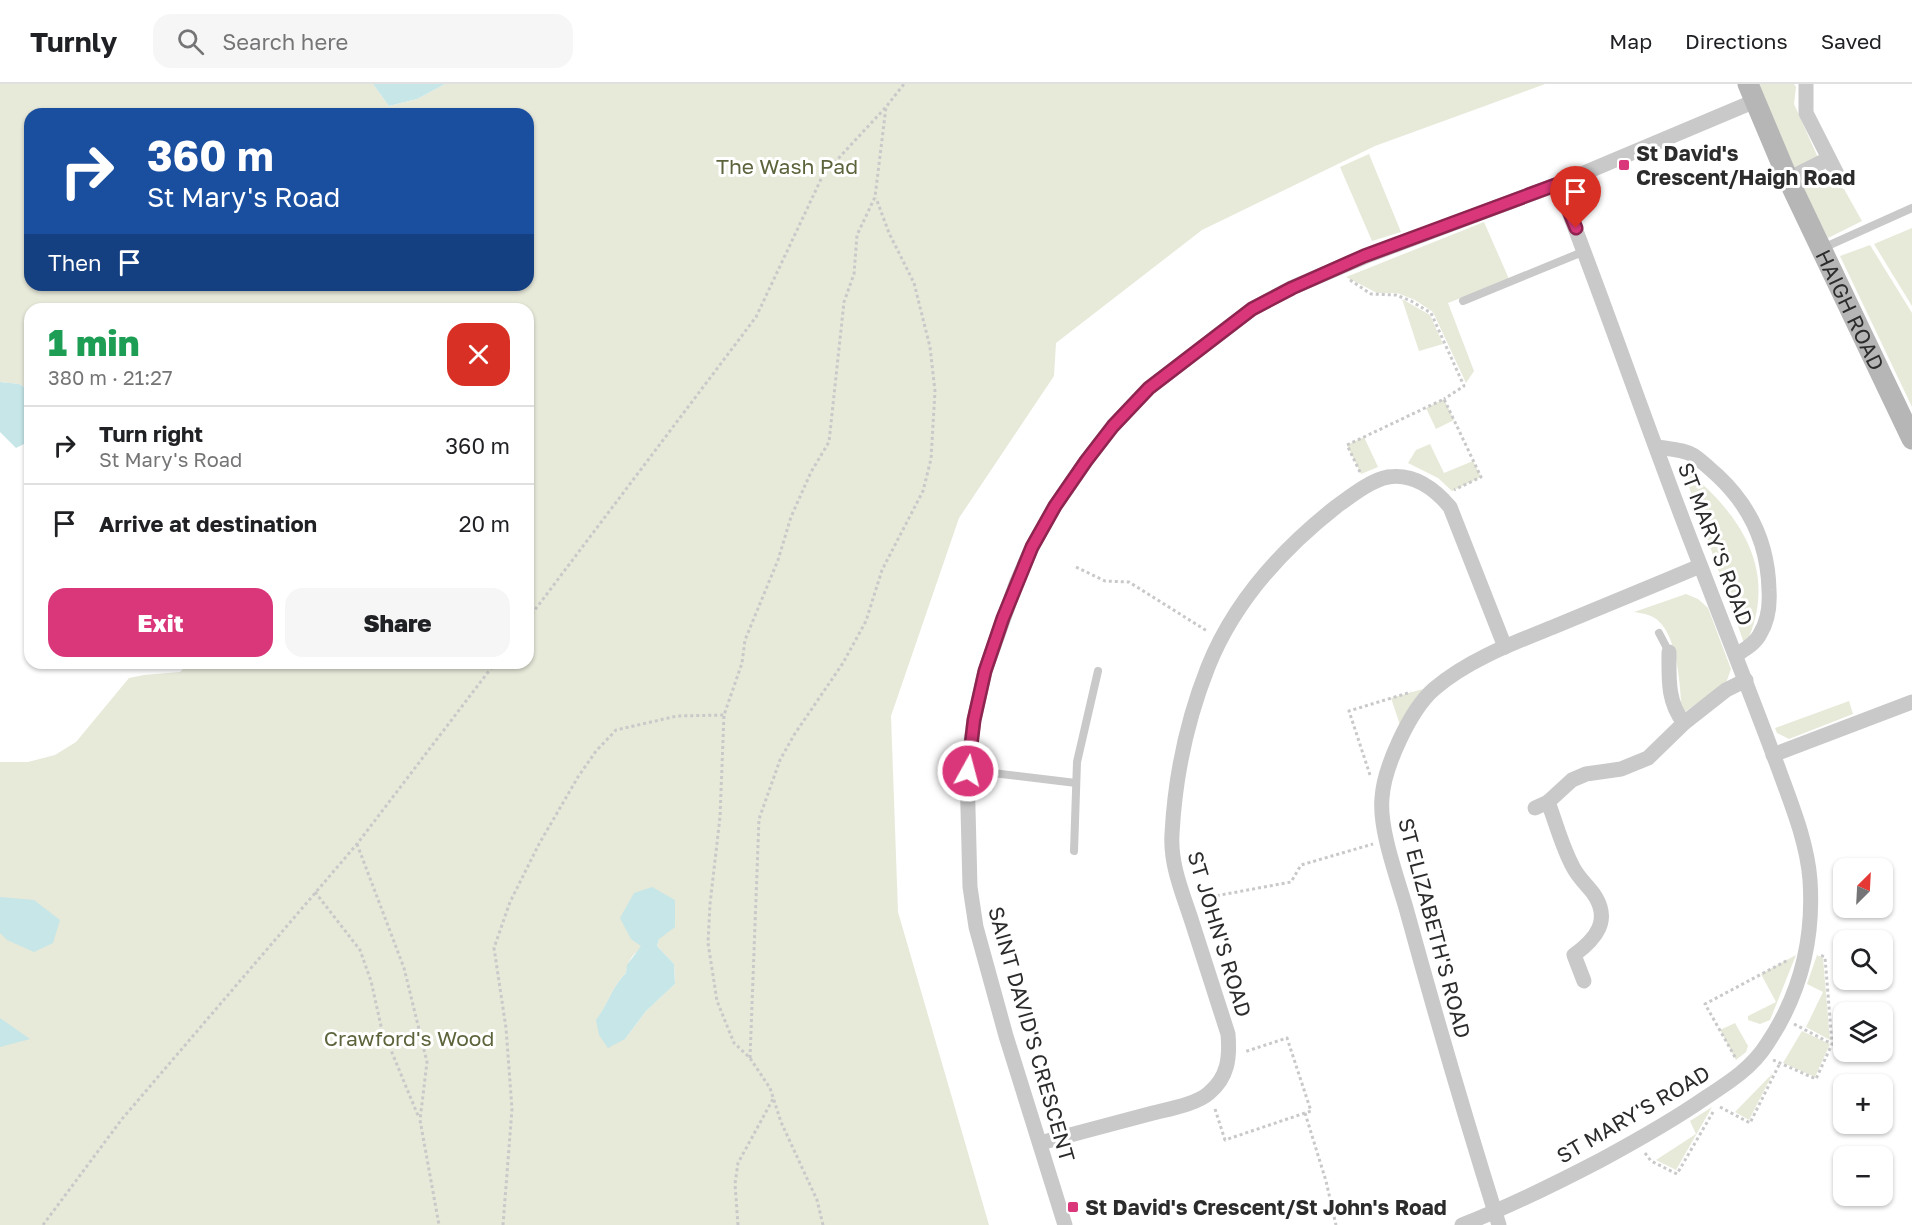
<!DOCTYPE html>
<html lang="en">
<head>
<meta charset="utf-8">
<style>
	body { margin:0; font-family:"Golos Text",sans-serif; background:#f6f6f6; color:#202124; height:100vh; display:flex; flex-direction:column; font-size:22px; white-space:nowrap }
	* { box-sizing:border-box; margin:0 }
	p { font-size:20px; color:#757577 }
	.icon { flex:none; width:33px; height:33px; fill:none; stroke:currentColor; stroke-width:2; stroke-linecap:round; stroke-linejoin:round }
	.map { position:relative; flex:1; overflow:hidden }
	.side { position:absolute; left:24px; top:219px; width:510px; height:366px; display:flex; flex-direction:column; background:#fff; border-radius:18px; box-shadow:0 2px 4px #0004 }
	.side>* { flex:none }
	.top-card { position:absolute; left:24px; top:24px; width:510px; height:183px; border-radius:18px; box-shadow:0 2px 4px #0004; background:#1a4fa0; color:#fff; overflow:hidden }
	.needle { width:39px; rotate:24deg }
	.tools { position:absolute; left:1833px; top:774px; display:grid; gap:12px }
	.tools a { display:grid; place-items:center; width:60px; height:60px; border-radius:12px; background:#fff; box-shadow:0 2px 4px #0004; font-size:30px }
	.pin { position:absolute; display:grid; place-items:center; width:51px; height:51px; color:#fff; margin:-62px -26px; border-radius:50% 50% 50% 0; rotate:-45deg; box-shadow:0 0 6px #0007 }
	.pin .icon { rotate:45deg }
	.me { position:absolute; width:66px; margin:-33px; rotate:7deg; stroke-linejoin:round; filter:drop-shadow(0 0 4px #0008) }
	.turn { display:flex; align-items:center; gap:21px; height:126px; padding:0 24px; font-size:27px }
	.turn .icon { width:78px; height:78px; stroke-width:2.5 }
	.turn b { display:block; font-size:42px; line-height:51px }
	.then { display:flex; align-items:center; height:57px; padding:0 24px; background:#0003; gap:12px; font-size:22px }
	.round { display:grid; place-items:center; flex:none; width:63px; height:63px; border-radius:18px; background:#f6f6f6 }
	.overview { display:flex; align-items:center; justify-content:space-between; height:102px; padding:0 24px }
	h1 { font-size:36px; font-weight:800; line-height:45px; color:#1e9e55 }
	.action { display:flex; gap:12px; margin-top:auto; padding:12px 24px }
	.action a { flex:1; height:69px; border-radius:18px; background:#da377a; color:#fff; font-size:24px; font-weight:800; line-height:69px; text-align:center }
	.action a+a { background:#f6f6f6; color:#202124 }
	ul { padding:0; list-style:none }
	li { display:flex; align-items:center; gap:18px; height:78px; padding:0 24px; border-top:2px solid #e0e0e0 }
	li div { flex:1 }
	li b { display:block; font-size:22px }
	li em { font-style:normal }
	header { display:flex; align-items:center; gap:36px; box-sizing:border-box; height:84px; padding:0 30px; background:#fff; border-bottom:2px solid #e0e0e0 }
	header strong { font-size:28px }
	nav { display:flex; gap:33px; margin-inline-start:auto; font-size:21px }
	.search { width:420px; height:54px; background:#f6f6f6; display:flex; align-items:center; gap:15px; box-sizing:border-box; padding:0 21px; border-radius:18px; color:#757577; font-size:22px }
	.map>svg:first-child { display:block }
</style>
</head>
<body>
<header>
<strong>Turnly</strong>
<div class="search"><svg class="icon" aria-label="search" viewBox="0 0 24 24"><circle cx="10" cy="10" r="6"/><path d="M15 15l6 6"/></svg>Search here</div>
<nav><a>Map</a><a>Directions</a><a>Saved</a></nav>
</header>
<div class="map">
<svg width="1912" height="1141" viewBox="0 0 1912 1141">
	<rect width="100%" height="100%" fill="#fff"/>
	<g fill="#e7e9d9" fill-rule="evenodd">
		<path d="M0 0H373L389 22 417 15 445 0H1545L1375 62 1202 146 1056 259 1054 292 959 434 891 632 898 828 989 1141H0V678H28L55 671 76 658 129 594 144 591 180 588 189 579H528V225H30V306L19 300 0 298ZM30 30H528V201H30ZM659 855 657 862 674 880 675 900 646 927 625 955 596 937C607 922 613 901 626 889 629 869 642 862 659 855Z"/>
		<path d="M1757 0H1794L1796 3 1794 20 1828 96 1844 105 1862 137 1828 154 1804 107Z"/>
		<path d="M1369 70 1401 148 1372 157 1340 83Z"/>
		<path d="M1484 138 1509 195 1448 219 1474 287 1466 299 1433 228 1415 216 1397 209H1377L1346 193Z"/>
		<path d="M1912 144V222L1874 160Z"/>
		<path d="M1870 161 1912 229V323L1840 172Z"/>
		<path d="M1402 215 1430 231 1443 260 1419 267Z"/>
		<path d="M1444 315 1454 336 1436 345 1426 324Z"/>
		<path d="M1364 353 1378 383 1361 390 1347 361Z"/>
		<path d="M1430 360 1444 389 1473 377 1481 393 1452 407 1438 394 1408 379 1416 366Z"/>
		<path d="M1682 383C1740 428 1781 488 1745 562Z"/>
		<path d="M1686 510 1698 515 1708 524 1731 585 1726 599 1682 630C1680 605 1679 547 1653 533 1647 530 1640 529 1634 528Z"/>
		<path d="M1423 605 1401 644 1391 614Z"/>
		<path d="M1849 617 1853 630 1789 655 1777 649 1775 644Z"/>
		<path d="M1796 871 1770 936 1760 940 1748 936V932L1776 918 1761 890Z"/>
		<path d="M1817 871 1823 874 1830 956 1806 943 1823 908 1807 900Z"/>
		<path d="M1735 939 1748 962 1746 968 1736 976 1720 946Z"/>
		<path d="M1802 947 1830 960 1815 993 1783 979Z"/>
		<path d="M1773 989 1749 1036 1735 1028Z"/>
		<path d="M1712 1023 1676 1086 1656 1076 1696 1050 1690 1037Z"/>
	</g>
	<g fill="#c6e6e8">
		<path d="M373 0H445L417 15 389 22Z"/>
		<path d="M0 298 19 300 30 306V357L16 364 0 348Z"/>
		<path d="M652 803 675 816V843L659 855 657 862 674 880 675 900 646 927 625 955 608 964 599 951 596 936C607 922 613 901 626 889L627 881 641 862 631 855 620 834 634 809Z"/>
		<path d="M0 813 34 816 60 836 53 859 34 868 7 856 0 849Z"/>
		<path d="M0 934 30 955 0 963Z"/>
	</g>
	<g fill="none" stroke-linecap="round" stroke-linejoin="round">
		<g stroke="#c9c9c9" stroke-width="3" stroke-dasharray="3 3" stroke-linecap="butt">
			<path d="M1350 196 1371 210 1396 211 1411 217 1431 229 1464 302 1444 315"/>
			<path d="M1360 388 1347 361 1444 315 1481 393 1454 406"/>
			<path d="M1076 483 1105 497 1129 498 1207 547"/>
			<path d="M528 535 756 233 823 91 886 23 904 0"/>
			<path d="M1370 691 1349 627 1411 608"/>
			<path d="M357 760 404 884 427 978 420 1036 439 1141"/>
			<path d="M315 808 360 866 371 897 381 942 419 1034"/>
			<path d="M1199 815 1291 798 1301 781 1373 760"/>
			<path d="M1794 940 1832 960"/>
			<path d="M1735 973 1705 920 1788 876"/>
			<path d="M750 974 759 735 780 676 794 651 843 579 866 537 882 486 923 407 931 375 935 307 930 263 914 199 889 149 876 114"/>
			<path d="M1773 976 1816 995 1832 960 1825 873 1820 871"/>
			<path d="M1720 1023 1750 1039 1780 979"/>
			<path d="M1215 1025 1225 1056 1311 1027 1287 954 1244 968"/>
			<path d="M1305 1029 1326 1097 1336 1141"/>
			<path d="M1645 1069 1651 1077 1677 1090 1713 1028"/>
			<path d="M43 1141 122 1035 357 760 495 579"/>
			<path d="M503 1141 512 1025 506 944 494 864 510 818 539 760 578 693 596 667 616 646 677 632 724 631"/>
			<path d="M738 1141 735 1100 738 1079 773 1015"/>
			<path d="M823 1141 817 1116 781 1038 770 1004 750 974 734 959 717 917 708 859 710 820 720 733 724 631 742 579 745 556 778 476 791 433 811 388 829 358 844 218 854 190 857 151 875 113 886 23"/>
		</g>
		<g stroke="#c9c9c9" stroke-width="8">
			<path d="M1823 164 1912 124"/>
			<path d="M1463 217 1585 167"/>
			<path d="M1659 549 1669 568"/>
			<path d="M967 686 1076 699"/>
			<path d="M1074 767 1077 678 1098 587"/>
		</g>
		<g stroke="#c9c9c9" stroke-width="15">
			<path d="M1806 0V29L1840 96"/>
			<path d="M1788 95 1828 75"/>
			<path d="M1657 363C1669 365 1682 365 1693 371 1702 377 1710 385 1718 392 1751 423 1768 460 1769 506 1770 521 1768 537 1760 550 1755 560 1745 565 1736 571"/>
			<path d="M1669 568C1669 594 1667 618 1684 639"/>
			<path d="M1773 671 1912 618"/>
			<path d="M1548 718 1572 696 1586 690 1621 685 1648 674 1684 639 1726 606 1746 596"/>
			<path d="M1535 724 1548 718C1556 739 1562 763 1573 783 1578 793 1586 800 1593 809 1612 836 1596 855 1574 871L1584 897"/>
			<path d="M1040 1059C1078 1049 1115 1039 1153 1029 1169 1025 1197 1020 1209 1009 1228 993 1230 974 1228 950 1216 913 1204 876 1192 838 1183 810 1170 781 1172 750 1175 693 1187 636 1208 583 1234 518 1282 465 1337 422 1351 412 1371 396 1388 393 1414 389 1434 404 1450 423L1505 563"/>
			<path d="M1065 1141 1006 952 976 843 970 803 967 686 974 636 985 587 1016 500 1032 463 1055 422 1086 377 1113 342 1149 304 1252 225 1291 204 1364 173 1558 100 1755 17"/>
			<path d="M1462 1141C1511 1122 1555 1100 1601 1076 1636 1057 1672 1037 1705 1014 1728 999 1752 984 1767 960 1800 911 1814 855 1810 796 1807 758 1792 722 1779 686 1754 618 1727 551 1701 483 1651 356 1608 227 1558 100"/>
			<path d="M1499 1141C1466 1036 1435 930 1406 824 1397 793 1379 745 1382 714 1384 683 1410 626 1434 605 1469 575 1516 558 1558 541 1606 521 1653 502 1700 482"/>
		</g>
		<path stroke="#b6b6b6" stroke-width="21" id="s1" d="M1748 0 1788 95 1912 355"/>
	</g>
	<g fill="none" stroke-linecap="round" stroke-linejoin="round">
		<g stroke="#8e244f" stroke-width="15">
			<path id="route" d="M968 687 974 636 985 587 1003 534 1032 463 1055 422 1086 377 1113 342 1149 304 1252 225 1292 204 1364 172 1558 100 1576 144"/>
		</g>
		<use href="#route" stroke="#da377a" stroke-width="10"/>
	</g>
	<g fill="#da377a" stroke="#fff" stroke-width="2">
		<rect x="1618" y="75" width="12" height="12" rx="3"/>
		<rect x="1067" y="1117" width="12" height="12" rx="3"/>
	</g>
	<g text-anchor="middle" dominant-baseline="central" stroke-width="6" stroke-linejoin="round" paint-order="stroke">
		<g font-size="21" font-weight="bold" fill="#2c2c2c" stroke="#fff" text-anchor="start">
			<text x="1636" y="69">St David's<tspan x="1636" dy="24">Crescent/Haigh Road</tspan></text>
			<text x="1085" y="1123">St David's Crescent/St John's Road</text>
		</g>
		<g font-size="21" fill="#5c643c" stroke="#fff">
			<text x="787" y="82">The Wash Pad</text>
			<text x="409" y="954">Crawford's Wood</text>
		</g>
		<g font-size="21" fill="#2c2c2c" stroke="#fff">
			<text stroke="none"><textPath href="#s1" startOffset="248">HAIGH ROAD</textPath></text>
			<text transform="translate(1716 460) rotate(69)">ST MARY'S ROAD</text>
			<text transform="translate(1435 844) rotate(75)">ST ELIZABETH'S ROAD</text>
			<text transform="translate(1220 850) rotate(73)">ST JOHN'S ROAD</text>
			<text transform="translate(1032 950) rotate(74)">SAINT DAVID'S CRESCENT</text>
			<text transform="translate(1633 1030) rotate(-30)">ST MARY'S ROAD</text>
		</g>
	</g>
</svg>
<div class="tools">
<a><svg class="needle" viewBox="-14 -14 28 28"><path d="M0-13l5 13h-10z" fill="#e53935"/><path d="M0 13l5-13h-10z" fill="#757577"/></svg></a>
<a><svg class="icon" aria-label="search" viewBox="0 0 24 24"><circle cx="10" cy="10" r="6"/><path d="M15 15l6 6"/></svg></a>
<a><svg class="icon" aria-label="layers" viewBox="0 0 24 24"><path d="M12 4l9 5-9 5-9-5zM3 14l9 5 9-5"/></svg></a>
<a>+</a>
<a>−</a>
</div>
<div class="pin" style="left:1576px;top:144px;background:#d93025"><svg class="icon" aria-label="arrive" viewBox="0 0 24 24"><path d="M6 21V4h12l-3 4 3 4H6"/></svg></div>
<svg class="me" style="left:968px;top:687px" viewBox="-20 -20 40 40"><circle r="17" fill="#da377a" stroke="#fff" stroke-width="3"/><path d="M0-11L8 9 0 5-8 9z" fill="#fff"/></svg>
<div class="top-card">
<div class="turn"><svg class="icon" aria-label="right" viewBox="0 0 24 24"><path d="M7 20v-9h11M14 6l5 5-5 5"/></svg><div><b>360 m</b>St Mary's Road</div></div>
<div class="then">Then<svg class="icon" aria-label="arrive" viewBox="0 0 24 24"><path d="M6 21V4h12l-3 4 3 4H6"/></svg></div>
</div>
<section class="side">
<div class="overview"><div><h1>1 min</h1><p>380 m · 21:27</p></div><a class="round" style="background:#d93025;color:#fff"><svg class="icon" aria-label="close" viewBox="0 0 24 24"><path d="M6 6l12 12M18 6L6 18"/></svg></a></div>
<ul>
<li><svg class="icon" aria-label="right" viewBox="0 0 24 24"><path d="M7 20v-9h11M14 6l5 5-5 5"/></svg><div><b>Turn right</b><p>St Mary's Road</p></div><em>360 m</em></li>
<li><svg class="icon" aria-label="arrive" viewBox="0 0 24 24"><path d="M6 21V4h12l-3 4 3 4H6"/></svg><div><b>Arrive at destination</b></div><em>20 m</em></li>
</ul>
<div class="action"><a>Exit</a><a>Share</a></div>
</section>
</div>
</body>
</html>
